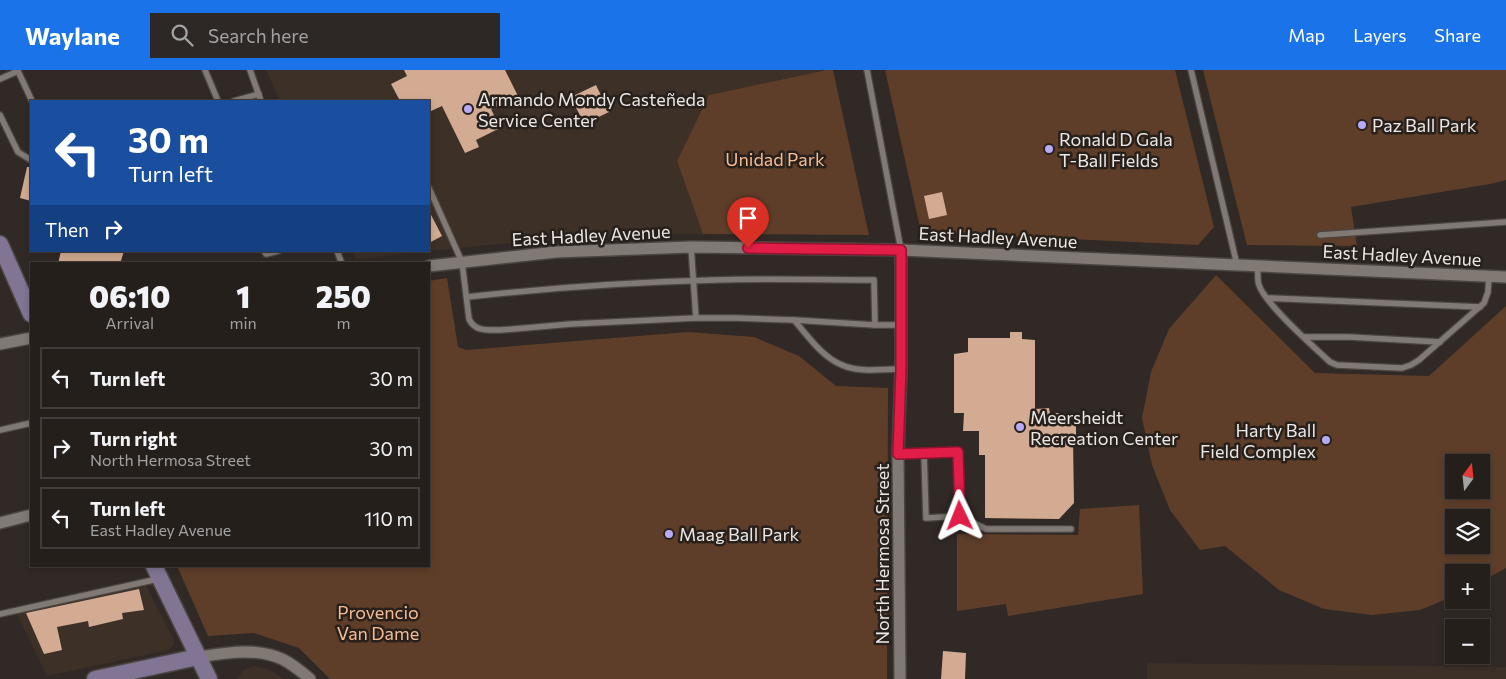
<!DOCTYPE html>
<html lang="en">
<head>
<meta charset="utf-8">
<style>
	body { margin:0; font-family:Commissioner,sans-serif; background:#2d2725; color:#f1f3f6; height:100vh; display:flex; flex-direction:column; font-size:19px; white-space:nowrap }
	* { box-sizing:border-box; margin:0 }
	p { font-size:16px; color:#a3a2a3 }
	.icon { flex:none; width:28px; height:28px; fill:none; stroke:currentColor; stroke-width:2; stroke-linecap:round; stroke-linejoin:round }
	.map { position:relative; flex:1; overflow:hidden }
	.sheet { position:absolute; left:30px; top:192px; width:400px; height:305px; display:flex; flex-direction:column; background:#251f1c; border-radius:0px; box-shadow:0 2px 8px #0003,0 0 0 1px #423d3b }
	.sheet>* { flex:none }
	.hud { position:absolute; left:30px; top:30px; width:400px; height:152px; border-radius:0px; box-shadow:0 2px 8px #0003,0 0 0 1px #423d3b; background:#1a4fa0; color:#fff; overflow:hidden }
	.needle { width:32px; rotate:15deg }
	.fabs { position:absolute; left:1445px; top:384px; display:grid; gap:10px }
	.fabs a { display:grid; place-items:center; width:45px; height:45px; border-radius:0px; background:#251f1c; box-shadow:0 2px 8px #0003,0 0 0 1px #423d3b; font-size:25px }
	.pin { position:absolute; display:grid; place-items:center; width:42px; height:42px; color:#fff; margin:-51px -21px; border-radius:50% 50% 50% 0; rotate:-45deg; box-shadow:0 0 5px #0007 }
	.pin .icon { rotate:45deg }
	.me { position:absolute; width:55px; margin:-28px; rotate:358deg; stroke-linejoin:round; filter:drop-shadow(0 0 4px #0008) }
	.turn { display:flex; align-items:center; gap:18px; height:105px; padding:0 15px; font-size:22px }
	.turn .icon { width:65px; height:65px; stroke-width:2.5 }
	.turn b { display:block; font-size:35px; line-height:42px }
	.then { display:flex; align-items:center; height:48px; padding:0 15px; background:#0003; gap:10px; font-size:19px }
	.eta { display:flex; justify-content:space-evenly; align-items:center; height:85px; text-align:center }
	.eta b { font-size:30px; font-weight:800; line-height:35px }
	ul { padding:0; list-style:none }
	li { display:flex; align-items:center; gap:15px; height:62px; margin:0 10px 8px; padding:0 5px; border:2px solid #423d3b; border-radius:0px }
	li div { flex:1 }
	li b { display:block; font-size:19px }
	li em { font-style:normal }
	header { display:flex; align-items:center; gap:30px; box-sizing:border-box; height:70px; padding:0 25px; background:#1a73e8; color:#fff }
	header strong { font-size:24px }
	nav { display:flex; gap:28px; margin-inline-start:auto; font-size:18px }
	.search { width:350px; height:45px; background:#2d2725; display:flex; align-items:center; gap:12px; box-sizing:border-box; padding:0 18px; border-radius:0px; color:#a3a2a3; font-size:19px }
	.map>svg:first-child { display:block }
</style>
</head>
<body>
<header>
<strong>Waylane</strong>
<div class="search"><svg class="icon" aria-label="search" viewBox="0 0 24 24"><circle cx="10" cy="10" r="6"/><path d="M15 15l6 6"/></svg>Search here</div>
<nav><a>Map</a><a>Layers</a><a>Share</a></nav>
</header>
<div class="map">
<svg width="1506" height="609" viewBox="0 0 1506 609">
	<rect width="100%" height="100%" fill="#312925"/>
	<g fill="#3c3027">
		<path d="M266 0H826L709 25 677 91 703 164H624L539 170 429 181V31H280Z"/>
		<path d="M352 181H427L356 189Z"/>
		<path d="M146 516 174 570V575L169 580 47 606 16 542Z"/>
		<path d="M1147 593 1506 597V609H1147Z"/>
		<path d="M254 596 268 599 284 609H237L241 603 245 599Z"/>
	</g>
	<g fill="#5e3e29" fill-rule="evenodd">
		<path d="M826 0H833L869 165 703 164 677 91 709 25Z"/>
		<path d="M885 0H1175L1214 157 1198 175 921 162Z"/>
		<path d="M1203 0H1506V110L1490 114 1351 137 1357 176 1247 175Z"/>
		<path d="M1216 205 1315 303 1429 306 1506 236V498L1481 512V502H1454V526L1420 540 1372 545 1324 539 1279 520 1225 476 1200 480 1170 440 1152 395 1142 348 1151 302 1169 259ZM1454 392H1481V420H1454ZM1454 448H1481V475H1454Z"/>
		<path d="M447 208 458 277 466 280 688 262 754 267 799 286 836 316 888 318 887 609H330L299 578 254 563 208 566 177 496H429V211Z"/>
		<path d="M1139 435 1143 524 1008 546 1006 534 957 541V464L1078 465 1080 439Z"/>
	</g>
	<g fill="#d2ab92">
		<path d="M404 0H505L518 26 491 39 500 58 476 70 479 77 465 83 442 36 429 42V31H400L391 14 407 6Z"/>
		<path d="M596 15 609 42 584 54 571 27Z"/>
		<path d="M27 97H31V131L20 128Z"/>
		<path d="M942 122 947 145 929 149 924 126Z"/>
		<path d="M429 141 442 166 429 173Z"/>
		<path d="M61 181H124L120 194H58Z"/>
		<path d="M1010 262H1022V269L1035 270V339L1049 338 1050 343H1065L1066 353H1076V369H1073L1074 433 1059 449 985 448V385H979V361H963L964 343H954V284L968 282V268H1010Z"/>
		<path d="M139 519 144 540 122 543 123 549 89 557 88 551 57 557 62 580 44 584 26 543Z"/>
		<path d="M943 581 966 583 965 609H941Z"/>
	</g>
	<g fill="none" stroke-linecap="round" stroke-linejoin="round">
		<g stroke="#4b4541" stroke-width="8">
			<g id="lane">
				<path d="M205 0 218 31"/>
				<path d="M250 0 261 31"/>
				<path d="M867 0 901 180"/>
				<path d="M1191 0 1237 195"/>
				<path d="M0 9 18 1 32 31"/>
				<path d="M234 31 259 24"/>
				<path d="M0 45 18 82 31 90"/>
				<path d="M429 118 462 192 469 249C475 262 488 260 501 260L571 254 696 248H736L794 250 875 255 874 210C820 210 767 208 714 210 632 212 549 218 467 227"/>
				<path d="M1320 165 1506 152"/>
				<path d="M691 177 696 248"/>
				<path d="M264 181 266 184 278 181"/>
				<path d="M337 181 342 194"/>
				<path d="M1258 196C1258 202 1257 210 1259 215 1265 234 1314 277 1330 292L1337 295 1402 298 1411 295 1419 290 1484 233 1488 222 1489 206"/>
				<path d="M1267 228 1480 237"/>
				<path d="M794 250C808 266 822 287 842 295 860 303 882 299 901 299"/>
				<path d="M875 255H901"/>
				<path d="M1304 267H1349L1440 272"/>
				<path d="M0 360 31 353"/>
				<path d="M898 384 958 382 960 446 926 448 924 383"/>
				<path d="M960 446 986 459H1071"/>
				<path d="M0 544 158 509"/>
			</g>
		</g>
		<g stroke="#4b4541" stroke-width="14">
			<g id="street">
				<path d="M429 196 556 182 691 177 901 180 1506 207"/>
				<path d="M0 274 31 268"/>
				<path d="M0 453 31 445"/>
				<path d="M198 587C225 583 256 577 282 589 292 594 302 602 310 609"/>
				<path d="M900 609 898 384 901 299V180"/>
			</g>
		</g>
		<g stroke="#4b4541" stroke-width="19">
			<g id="secondary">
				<path d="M0 174 31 244"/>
				<path d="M154 496 209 609"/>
				<path d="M95 609 198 587"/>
			</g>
		</g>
		<use href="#lane" stroke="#817974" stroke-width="5.5"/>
		<use href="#street" stroke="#817974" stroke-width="11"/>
		<use href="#secondary" stroke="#827594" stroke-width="16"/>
	</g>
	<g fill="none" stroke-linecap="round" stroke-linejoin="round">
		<g stroke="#92132f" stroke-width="12">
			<path id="route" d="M748 178 901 180V299L898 384 958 382 960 446"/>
		</g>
		<use href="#route" stroke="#e11d48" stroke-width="9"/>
	</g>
	<g fill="#b7abf8" stroke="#27201b" stroke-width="2">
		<circle cx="468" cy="39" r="5"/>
		<circle cx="1362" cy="55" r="5"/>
		<circle cx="1049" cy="79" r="5"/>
		<circle cx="1020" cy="357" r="5"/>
		<circle cx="1326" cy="370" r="5"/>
		<circle cx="669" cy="464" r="5"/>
	</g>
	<g text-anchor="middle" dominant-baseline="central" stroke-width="5" stroke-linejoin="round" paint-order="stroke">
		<g font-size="18" fill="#ece7e4" stroke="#27201b" text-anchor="start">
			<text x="478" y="29">Armando Mondy Casteñeda<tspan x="478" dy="21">Service Center</tspan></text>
			<text x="1372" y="55">Paz Ball Park</text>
			<text x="1059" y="69">Ronald D Gala<tspan x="1059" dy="21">T-Ball Fields</tspan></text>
			<text x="1030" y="347">Meersheidt<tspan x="1030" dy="21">Recreation Center</tspan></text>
			<text x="1316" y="360" text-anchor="end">Harty Ball<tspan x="1316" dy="21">Field Complex</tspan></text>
			<text x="679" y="464">Maag Ball Park</text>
		</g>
		<g font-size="18" fill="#f7bb93" stroke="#27201b">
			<text x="775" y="89">Unidad Park</text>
			<text x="378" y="542">Provencio<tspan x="378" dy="21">Van Dame</tspan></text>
		</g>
		<g font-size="18" fill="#ece7e4" stroke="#27201b">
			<text transform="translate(591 165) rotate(-3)">East Hadley Avenue</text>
			<text transform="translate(998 167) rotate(3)">East Hadley Avenue</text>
			<text transform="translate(1402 185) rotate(3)">East Hadley Avenue</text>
			<text transform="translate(882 484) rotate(-90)">North Hermosa Street</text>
		</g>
	</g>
</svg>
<div class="fabs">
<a><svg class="needle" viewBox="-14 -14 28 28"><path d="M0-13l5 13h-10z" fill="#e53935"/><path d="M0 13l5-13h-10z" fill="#a3a2a3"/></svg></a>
<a><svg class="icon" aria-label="layers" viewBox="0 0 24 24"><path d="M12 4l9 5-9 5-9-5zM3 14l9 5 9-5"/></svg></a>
<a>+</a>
<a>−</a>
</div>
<div class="pin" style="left:748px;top:178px;background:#d93025"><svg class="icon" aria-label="arrive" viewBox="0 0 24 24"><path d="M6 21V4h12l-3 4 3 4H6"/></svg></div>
<svg class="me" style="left:960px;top:446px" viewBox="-20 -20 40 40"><path d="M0-17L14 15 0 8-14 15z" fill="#e11d48" stroke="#fff" stroke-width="4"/></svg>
<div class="hud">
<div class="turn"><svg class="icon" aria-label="left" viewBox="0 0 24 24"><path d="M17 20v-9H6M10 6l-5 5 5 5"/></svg><div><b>30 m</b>Turn left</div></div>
<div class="then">Then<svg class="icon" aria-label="right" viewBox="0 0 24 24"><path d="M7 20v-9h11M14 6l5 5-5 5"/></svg></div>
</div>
<section class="sheet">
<div class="eta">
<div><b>06:10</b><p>Arrival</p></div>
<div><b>1</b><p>min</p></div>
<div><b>250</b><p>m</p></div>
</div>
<ul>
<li><svg class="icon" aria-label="left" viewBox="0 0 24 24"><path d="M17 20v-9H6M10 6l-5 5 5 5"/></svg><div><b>Turn left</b></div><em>30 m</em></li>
<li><svg class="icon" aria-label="right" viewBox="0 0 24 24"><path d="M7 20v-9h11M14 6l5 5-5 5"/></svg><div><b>Turn right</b><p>North Hermosa Street</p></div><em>30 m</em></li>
<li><svg class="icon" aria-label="left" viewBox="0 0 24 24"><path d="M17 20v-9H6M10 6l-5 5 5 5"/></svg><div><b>Turn left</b><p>East Hadley Avenue</p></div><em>110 m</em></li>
</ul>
</section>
</div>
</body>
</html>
